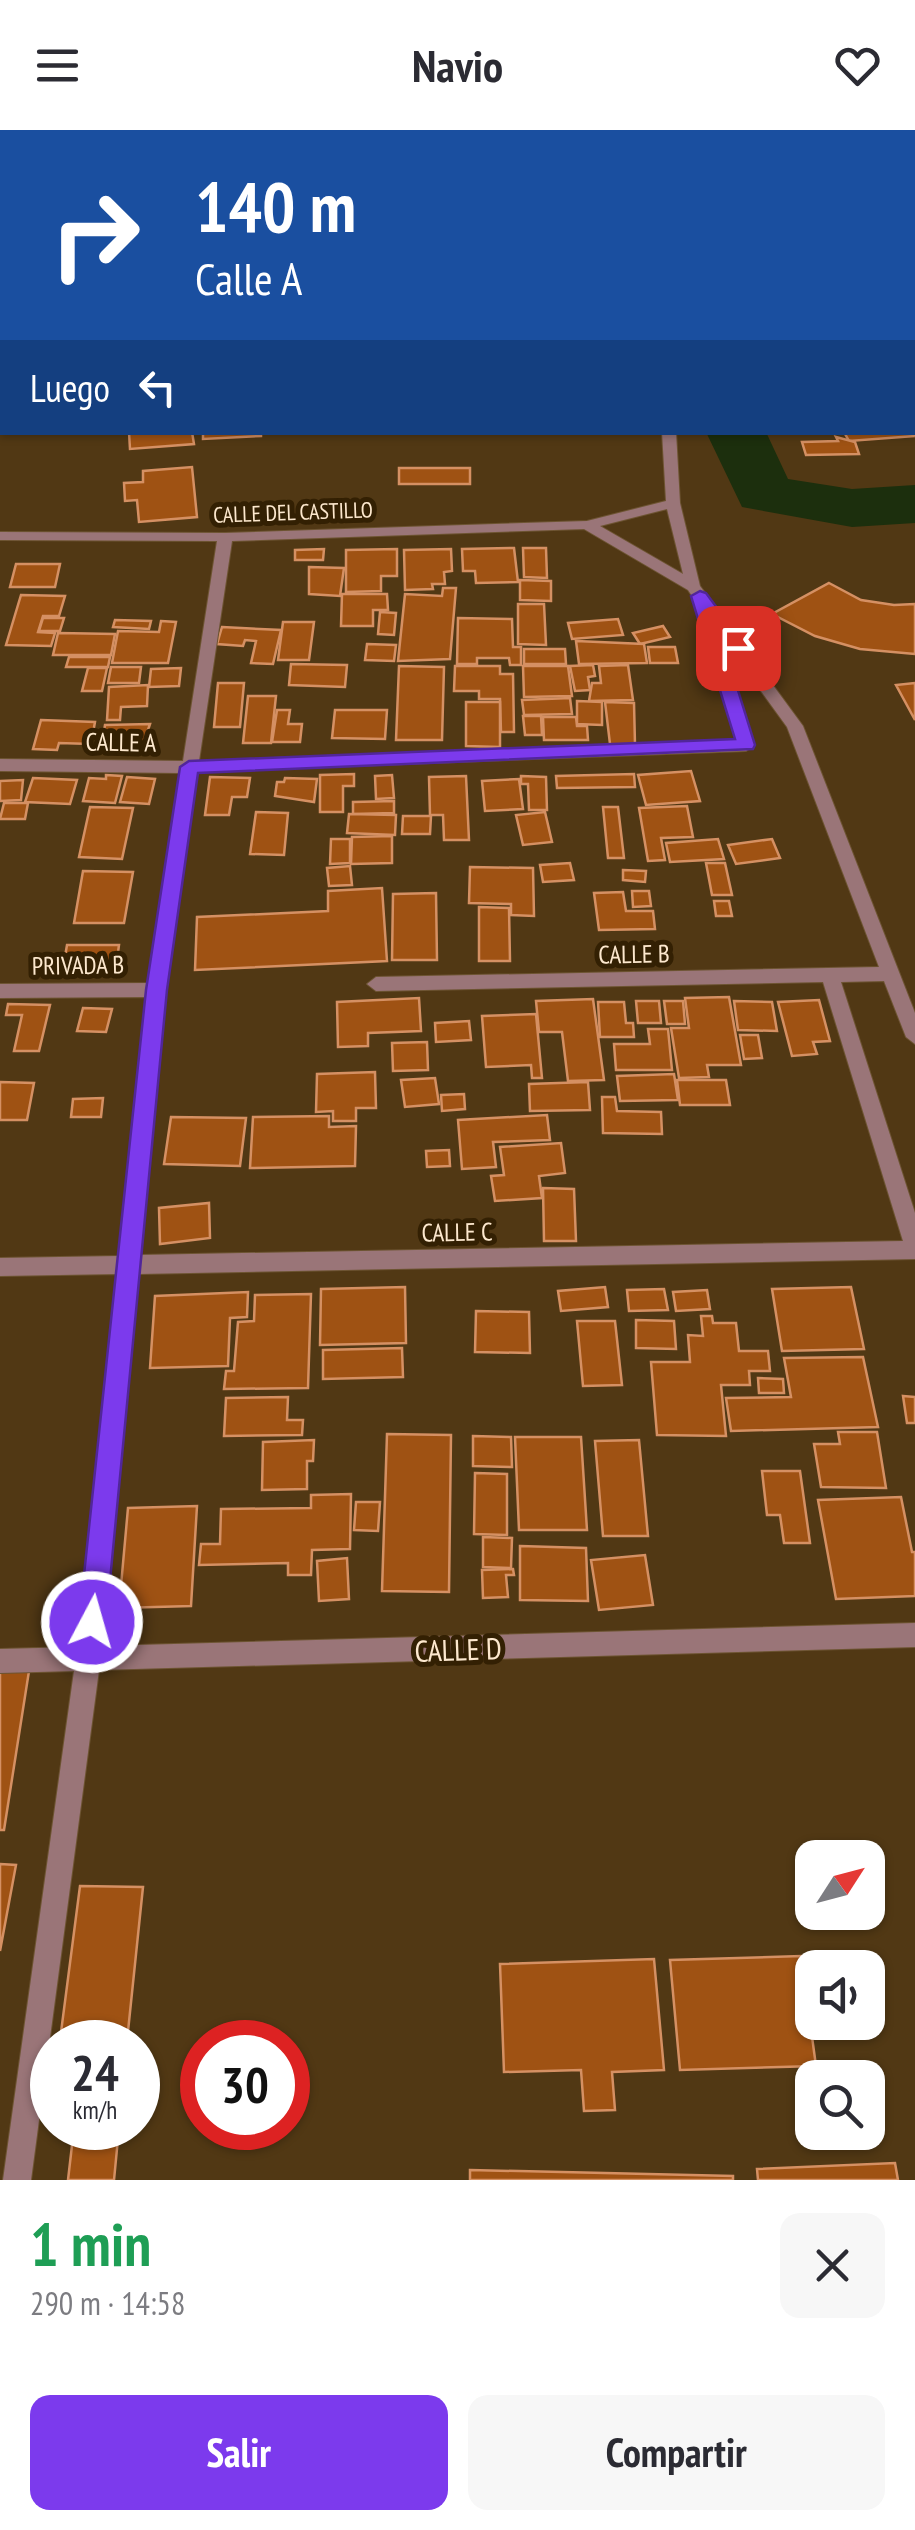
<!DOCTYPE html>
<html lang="es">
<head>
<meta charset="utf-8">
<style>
	body { margin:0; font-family:"PT Sans Narrow",sans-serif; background:#f7f7f7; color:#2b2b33; height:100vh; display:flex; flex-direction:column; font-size:38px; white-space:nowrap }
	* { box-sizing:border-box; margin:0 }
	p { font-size:32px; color:#7c7c81 }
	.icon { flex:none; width:55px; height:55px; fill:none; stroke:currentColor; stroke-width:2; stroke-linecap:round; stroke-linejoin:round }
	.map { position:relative; height:2050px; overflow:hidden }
	.details { display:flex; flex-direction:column; background:#fff; flex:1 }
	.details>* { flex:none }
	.banner { position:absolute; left:0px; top:0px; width:915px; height:305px; box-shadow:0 2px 8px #0004; background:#1a4fa0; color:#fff; overflow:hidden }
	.needle { width:65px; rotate:54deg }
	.controls { position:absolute; left:795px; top:1710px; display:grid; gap:20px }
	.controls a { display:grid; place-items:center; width:90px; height:90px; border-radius:20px; background:#fff; box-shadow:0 2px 8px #0004; font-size:50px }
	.speed { position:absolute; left:30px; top:1890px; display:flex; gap:20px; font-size:50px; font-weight:700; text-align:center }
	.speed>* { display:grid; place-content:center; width:130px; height:130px; border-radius:50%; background:#fff; box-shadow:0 2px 8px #0004; line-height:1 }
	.speed small { font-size:25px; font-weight:400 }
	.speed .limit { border:15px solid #d22; background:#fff; color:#111 }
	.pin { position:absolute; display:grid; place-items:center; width:85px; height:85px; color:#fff; margin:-42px; border-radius:20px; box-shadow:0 5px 15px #0006 }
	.me { position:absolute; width:110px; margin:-55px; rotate:6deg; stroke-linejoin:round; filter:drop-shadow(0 0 8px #0008) }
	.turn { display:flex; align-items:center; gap:35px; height:210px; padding:0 30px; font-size:45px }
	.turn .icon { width:130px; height:130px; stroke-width:2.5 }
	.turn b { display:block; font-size:70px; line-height:85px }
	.then { display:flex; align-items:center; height:95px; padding:0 30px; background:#0003; gap:20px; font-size:38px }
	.round { display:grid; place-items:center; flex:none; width:105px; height:105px; border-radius:20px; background:#f7f7f7 }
	.head { display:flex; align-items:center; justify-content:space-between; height:170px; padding:0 30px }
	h1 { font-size:60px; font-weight:800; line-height:75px; color:#1e9e55 }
	.cta { display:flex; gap:20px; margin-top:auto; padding:20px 30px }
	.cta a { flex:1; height:115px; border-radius:20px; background:#7c3aed; color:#fff; font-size:40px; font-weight:800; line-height:115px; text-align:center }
	.cta a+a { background:#f7f7f7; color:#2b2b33 }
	header { display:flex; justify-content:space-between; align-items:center; height:130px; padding:0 30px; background:#fff; font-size:45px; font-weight:800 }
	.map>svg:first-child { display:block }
</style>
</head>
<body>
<header><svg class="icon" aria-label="menu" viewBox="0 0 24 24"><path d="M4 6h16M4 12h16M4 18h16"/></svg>Navio<svg class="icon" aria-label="heart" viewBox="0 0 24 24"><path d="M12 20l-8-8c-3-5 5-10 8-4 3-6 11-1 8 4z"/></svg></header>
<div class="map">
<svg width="915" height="2050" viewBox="0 0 915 2050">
	<rect width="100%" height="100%" fill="#513814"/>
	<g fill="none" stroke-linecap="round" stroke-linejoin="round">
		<path fill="#1c2f0d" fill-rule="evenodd" d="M706 302H766L788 349 852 359 915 355V393L852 397 742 377Z"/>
	</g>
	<g fill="#9f5213" stroke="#d59063" stroke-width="2.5">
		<path d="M912 279 915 306 849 311 844 302H912Z"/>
		<path d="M129 302H192L194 314 130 319Z"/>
		<path d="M203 302H261V306L203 309Z"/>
		<path d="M836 307 855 312 859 324 806 325 802 312 838 311Z"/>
		<path d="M192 337 197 387 139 392 137 370 125 371 124 353 143 352V341Z"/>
		<rect x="399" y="338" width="71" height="16"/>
		<path d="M514 418 518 452 476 453 475 441H463L462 419Z"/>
		<path d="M523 418H546L547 448 524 447Z"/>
		<path d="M324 419 323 430H295V420Z"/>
		<path d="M397 419V446H381V461L346 462V420Z"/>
		<path d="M451 419 452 441 444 442 445 454H432L433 459 405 460 404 420Z"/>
		<path d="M16 434H60L55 457H10Z"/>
		<path d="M309 437 344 438 340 466 309 464Z"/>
		<path d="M520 450 551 451V471L520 470Z"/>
		<path d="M829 453 861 470 894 475 915 474V524L860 519 815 506 772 484Z"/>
		<path d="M443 458H456L450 529 398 531 405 464 442 466Z"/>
		<path d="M342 464H387L388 480H373V496H341Z"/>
		<path d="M21 465 65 466 59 486H43L38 502 55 503 51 516 6 515Z"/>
		<path d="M518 474H544L546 515 518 514Z"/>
		<path d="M380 482 396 483 394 505 378 504Z"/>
		<path d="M43 488H64L60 501H39Z"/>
		<path d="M458 488 512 489 513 517H521V535H510L509 528H477V534H457Z"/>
		<path d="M618 489 623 505 572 509 568 493Z"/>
		<path d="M115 490 151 491 149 499 113 497Z"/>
		<path d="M161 491 176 492 168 533H112L118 501 159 502Z"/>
		<path d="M283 492H314L309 530H278Z"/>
		<path d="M663 496 670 507 640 514 633 503Z"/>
		<path d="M222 497 281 500 273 534 251 533 256 511 245 510 243 516 217 514Z"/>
		<path d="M58 503 115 504 111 525H53Z"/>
		<path d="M576 511 644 514 647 533 579 534Z"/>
		<path d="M367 514 396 515 394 531 365 530Z"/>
		<path d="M648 517H675L678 533H650Z"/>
		<path d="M524 519H565L566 534H524Z"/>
		<path d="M69 527H110L108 537H66Z"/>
		<path d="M291 534 347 535 345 557 289 555Z"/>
		<path d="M593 535 595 546 588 547 590 560 575 561 570 536Z"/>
		<path d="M628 535 633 570 589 571 592 553H601L599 536Z"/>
		<path d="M399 536 444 537 442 610H396Z"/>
		<path d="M455 536H500V544H513L514 602H501L500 569H479V561H454Z"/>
		<path d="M523 536H568L572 566 524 567Z"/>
		<path d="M111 537H141L139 553H108Z"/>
		<path d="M88 538H107L102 561H82Z"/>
		<path d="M181 538 179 556 149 557 151 539Z"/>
		<path d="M218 553H244L240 597H214Z"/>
		<path d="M915 553V590L896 555Z"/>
		<path d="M148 555 147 576 121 577 120 590H107L109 557Z"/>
		<path d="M248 566H276L271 613H243Z"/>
		<path d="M570 568 572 584 524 585 522 570Z"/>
		<path d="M577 571 602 572V595L577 594Z"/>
		<path d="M466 572H500V617L466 616Z"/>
		<path d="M605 572 634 573 635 615 610 614Z"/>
		<path d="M277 580H290L288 594H302L300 612H272Z"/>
		<path d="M335 580H387L385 609 332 608Z"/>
		<path d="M523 586H541L542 605H525Z"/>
		<path d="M543 587H576L577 596H587L588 610H544Z"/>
		<path d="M41 590 95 592 91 614 59 613 57 620 33 619Z"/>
		<path d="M150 594 142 618H101L105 595Z"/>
		<path d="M691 641 700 671 646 675 638 645Z"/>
		<path d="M354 644V656H343V682H320V645Z"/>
		<path d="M634 644 635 657 557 658 556 646Z"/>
		<path d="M106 645 122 646 115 673 83 671 89 648 106 649Z"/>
		<path d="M392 645 394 668 376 669 375 646Z"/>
		<path d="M466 646 469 710H444L443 685H430L429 647Z"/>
		<path d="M521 646 546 647 547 680H529L528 654H521Z"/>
		<path d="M127 647 155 649 149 674 120 672Z"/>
		<path d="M210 647 250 648 247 667H232L229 685H205Z"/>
		<path d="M33 648 77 650 70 674 25 672Z"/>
		<path d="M285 648 317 649 314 672 275 666 277 652H284Z"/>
		<path d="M519 649 523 679 485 681 482 651Z"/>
		<path d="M23 650 21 670 0 671V651Z"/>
		<path d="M394 671V683L353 684V672Z"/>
		<path d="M4 673H28L25 689H0Z"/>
		<path d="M687 676 693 707 661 708 665 730 648 731 639 678Z"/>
		<path d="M90 677 133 678 122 729 79 727Z"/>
		<path d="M603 677H618L624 728H608Z"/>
		<path d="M256 682 288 683 284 725 250 724Z"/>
		<path d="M545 682 552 712 523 715 516 685Z"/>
		<path d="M349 684 396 685 395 705 347 703Z"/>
		<path d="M403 686H431L430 704H402Z"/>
		<path d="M392 706V733L351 734 352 707Z"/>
		<path d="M331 709H350V733L330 734Z"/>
		<path d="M718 709 724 729 670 732 666 713Z"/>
		<path d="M772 709 780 728 736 734 728 715Z"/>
		<path d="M570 733 574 750 543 752 540 735Z"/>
		<path d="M706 733H725L732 765H712Z"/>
		<path d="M350 736 352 755 329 756 327 738Z"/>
		<path d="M470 737 533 738 534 786 511 785V774L469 773Z"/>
		<path d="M623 740 646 741 645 752 623 750Z"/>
		<path d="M83 741 133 742 124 793H74Z"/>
		<path d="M382 758 387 831 195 840 197 787 328 781V761Z"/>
		<path d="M632 761H649L651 776 633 777Z"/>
		<path d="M623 762 626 781H653L655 799 599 800 594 763Z"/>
		<path d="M436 763 437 830H392L393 764Z"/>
		<path d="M714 771H729L732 786H716Z"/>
		<path d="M479 777 509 778 510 831H479Z"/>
		<path d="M67 815H119L116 837 63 838Z"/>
		<path d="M729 867 741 935H707L709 947 679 948 671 898H689L685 868Z"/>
		<path d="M419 868 421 901 368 903V916L338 917 337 872Z"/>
		<path d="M593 869 604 950 568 951 562 902H539L536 871Z"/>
		<path d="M819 870 830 911 813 912 817 924 792 926 778 872Z"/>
		<path d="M636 871H659L661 893H638Z"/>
		<path d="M664 871H683L685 894H667Z"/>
		<path d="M734 871 772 872 777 901 738 900Z"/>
		<path d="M598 872H624L626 893H633L634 907H600Z"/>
		<path d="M8 874 50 875 39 921H14L22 885H6Z"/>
		<path d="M83 878 112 879 106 902 77 901Z"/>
		<path d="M536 884 542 948H532L531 935 486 937 482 886Z"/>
		<path d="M469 891 471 910 436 912 435 893Z"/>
		<path d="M648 899H668L672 940H616L614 914H650Z"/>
		<path d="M740 905H758L762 928 744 929Z"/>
		<path d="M427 912 428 940 393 941 392 913Z"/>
		<path d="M375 942 376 978H356V991H333V981L316 982 317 944Z"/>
		<path d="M674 944 678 970 620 971 617 946Z"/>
		<path d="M435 948 439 974 405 977 401 950Z"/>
		<path d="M677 950H726L730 975H680Z"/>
		<path d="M0 952 34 953 27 990H0Z"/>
		<path d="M588 952 590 980 530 981 529 954Z"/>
		<path d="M464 964 465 979 442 981 441 965Z"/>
		<path d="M602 967H615L617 981 661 982 662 1004 603 1003Z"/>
		<path d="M103 968 101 987H71L73 969Z"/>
		<path d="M547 985 550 1010 493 1012 496 1037 462 1039 458 990Z"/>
		<path d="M329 986V997L356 996 355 1036 250 1038 253 987Z"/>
		<path d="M171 987 246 988 240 1036 164 1034Z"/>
		<path d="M561 1013 565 1043 539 1046 542 1068 495 1071 491 1046 504 1045 500 1017Z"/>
		<path d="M449 1020 450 1036 427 1037 426 1021Z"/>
		<path d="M543 1058 574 1059 576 1111H544Z"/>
		<path d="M209 1073 210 1108 160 1114 159 1078Z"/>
		<path d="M405 1157 406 1213 320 1215 321 1159Z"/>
		<path d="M605 1157 608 1177 561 1181 558 1161Z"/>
		<path d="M851 1157 864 1219 782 1221 772 1159Z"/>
		<path d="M664 1159 668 1180 629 1181 627 1160Z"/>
		<path d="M707 1160 710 1179 676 1181 673 1162Z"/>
		<path d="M248 1162 247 1187 230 1188 228 1236 150 1238 155 1166Z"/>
		<path d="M311 1164 308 1258 224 1259 226 1241H234L238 1192 254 1191 255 1165Z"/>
		<path d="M476 1181 529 1182 530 1223 475 1222Z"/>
		<path d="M701 1186H712L713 1193H736L739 1221H768L770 1241H749L750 1255H721L726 1306 657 1305 651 1232H690L688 1205 703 1206Z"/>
		<path d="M636 1190 674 1191 676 1219 636 1218Z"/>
		<path d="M577 1191H615L622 1255 583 1256Z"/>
		<path d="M402 1218 403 1247 323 1249V1220Z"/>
		<path d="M863 1227 878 1297 731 1301 726 1268 791 1267 784 1228Z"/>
		<path d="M758 1248 783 1249 784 1263H759Z"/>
		<path d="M903 1266 915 1267V1293H907Z"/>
		<path d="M288 1267 287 1290H303L302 1305 224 1306 226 1268Z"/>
		<path d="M838 1302H877L886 1358 821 1357 814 1314H840Z"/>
		<path d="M387 1304 451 1305 449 1462 382 1461Z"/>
		<path d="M473 1306 511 1307 512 1337 473 1336Z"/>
		<path d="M515 1307H581L587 1400H519Z"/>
		<path d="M314 1310 313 1331H307V1359L262 1360 263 1312Z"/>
		<path d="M639 1310 648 1406H603L595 1311Z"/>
		<path d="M762 1341H800L810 1413H784L780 1385H767Z"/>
		<path d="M475 1343 507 1344V1405L474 1404Z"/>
		<path d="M351 1364 350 1419 312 1420 311 1445H288V1433L199 1435 201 1414H220L221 1379 311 1378V1365Z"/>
		<path d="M901 1367 912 1422H915V1466L836 1469 818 1370Z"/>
		<path d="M356 1372H380L378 1401 354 1400Z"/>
		<path d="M197 1376 191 1476 119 1478 128 1378Z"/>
		<path d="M483 1407 512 1408 511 1438 483 1437Z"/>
		<path d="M520 1416 586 1418 588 1471 520 1470Z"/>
		<path d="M645 1425 653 1475 599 1480 591 1430Z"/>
		<path d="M347 1428 349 1469 319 1471 317 1431Z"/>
		<path d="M513 1439 514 1445H506L508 1467 483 1468 482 1440Z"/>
		<path d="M0 1541H29L4 1700H0Z"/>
		<path d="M0 1734 16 1735 0 1821Z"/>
		<path d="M80 1756 143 1757 127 1911 60 1910Z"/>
		<path d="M801 1826 816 1936 680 1940 670 1830Z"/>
		<path d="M654 1829 664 1940 612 1942 615 1980 584 1981 581 1940 504 1942 500 1834Z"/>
		<path d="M74 1998H119L114 2050H68Z"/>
		<path d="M895 2033 898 2050H758L757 2039Z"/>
		<path d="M470 2040 733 2046V2050H470Z"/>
	</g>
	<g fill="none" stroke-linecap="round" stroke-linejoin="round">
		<g stroke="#6d5432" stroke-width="2">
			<path id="minor" d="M662 302H676L680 373 700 456 803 596 915 883V914L906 907 884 851 841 852 915 1083V1129L138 1144 102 1516 915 1493V1517L99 1540 31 2050H3L74 1541 0 1543V1519L77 1517 117 1144 0 1146V1128L119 1126 146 867 0 868V854L148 853 181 643 0 641V629L183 631 217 411 0 410V402L225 403 587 391 666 371ZM667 379 683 444 600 396ZM584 399 688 460 692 466 736 610 199 631 232 411ZM718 502 787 597 879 837 376 847 367 854 376 861 823 852 903 1111 140 1125 165 860 197 642 746 621 754 615Z"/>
		</g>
		<use href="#minor" fill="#9a7578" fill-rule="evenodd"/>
	</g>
	<path fill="#7c3aed" stroke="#51269a" stroke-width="2.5" d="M700 461 706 463 747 518 738 524 731 522 722 509 755 615 753 619 198 643 167 860 106 1492 102 1501 92 1505 83 1501 79 1492 146 860 180 637 189 631 735 609 691 466Z"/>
	<g text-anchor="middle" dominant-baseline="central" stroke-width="10" stroke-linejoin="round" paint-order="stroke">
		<g font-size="22" fill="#fde8ce" stroke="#332003">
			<text transform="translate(293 382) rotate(-2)">CALLE DEL CASTILLO</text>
		</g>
		<g font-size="25" fill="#fde8ce" stroke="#332003">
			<text transform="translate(121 612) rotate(1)">CALLE A</text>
			<text transform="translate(634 824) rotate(-1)">CALLE B</text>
			<text transform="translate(78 835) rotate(-1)">PRIVADA B</text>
			<text transform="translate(457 1102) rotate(-1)">CALLE C</text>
		</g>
		<g font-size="30" fill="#fde8ce" stroke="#332003">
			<text transform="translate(458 1519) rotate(-2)">CALLE D</text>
		</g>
	</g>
</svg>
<div class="controls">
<a><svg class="needle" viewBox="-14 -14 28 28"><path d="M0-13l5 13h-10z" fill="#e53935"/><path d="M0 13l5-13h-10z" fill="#7c7c81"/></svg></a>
<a><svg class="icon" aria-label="sound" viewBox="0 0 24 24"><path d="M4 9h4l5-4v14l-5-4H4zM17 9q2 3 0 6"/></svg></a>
<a><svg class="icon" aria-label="search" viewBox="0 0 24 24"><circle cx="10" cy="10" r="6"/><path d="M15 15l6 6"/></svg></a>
</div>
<div class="speed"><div>24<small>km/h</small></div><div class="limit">30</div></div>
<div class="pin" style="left:738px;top:518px;background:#d93025"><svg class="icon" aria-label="arrive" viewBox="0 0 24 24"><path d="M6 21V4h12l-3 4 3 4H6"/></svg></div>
<svg class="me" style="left:92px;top:1492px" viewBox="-20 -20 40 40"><circle r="17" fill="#7c3aed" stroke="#fff" stroke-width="3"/><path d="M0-11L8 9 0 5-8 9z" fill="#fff"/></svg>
<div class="banner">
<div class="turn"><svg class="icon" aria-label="right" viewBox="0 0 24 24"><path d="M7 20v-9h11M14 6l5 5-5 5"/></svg><div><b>140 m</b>Calle A</div></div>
<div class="then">Luego<svg class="icon" aria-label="left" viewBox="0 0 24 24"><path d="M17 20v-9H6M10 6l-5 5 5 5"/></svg></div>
</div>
</div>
<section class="details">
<div class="head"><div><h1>1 min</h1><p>290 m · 14:58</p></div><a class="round"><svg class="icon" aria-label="close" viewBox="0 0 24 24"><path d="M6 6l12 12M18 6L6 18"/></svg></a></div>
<div class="cta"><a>Salir</a><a>Compartir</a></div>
</section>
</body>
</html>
